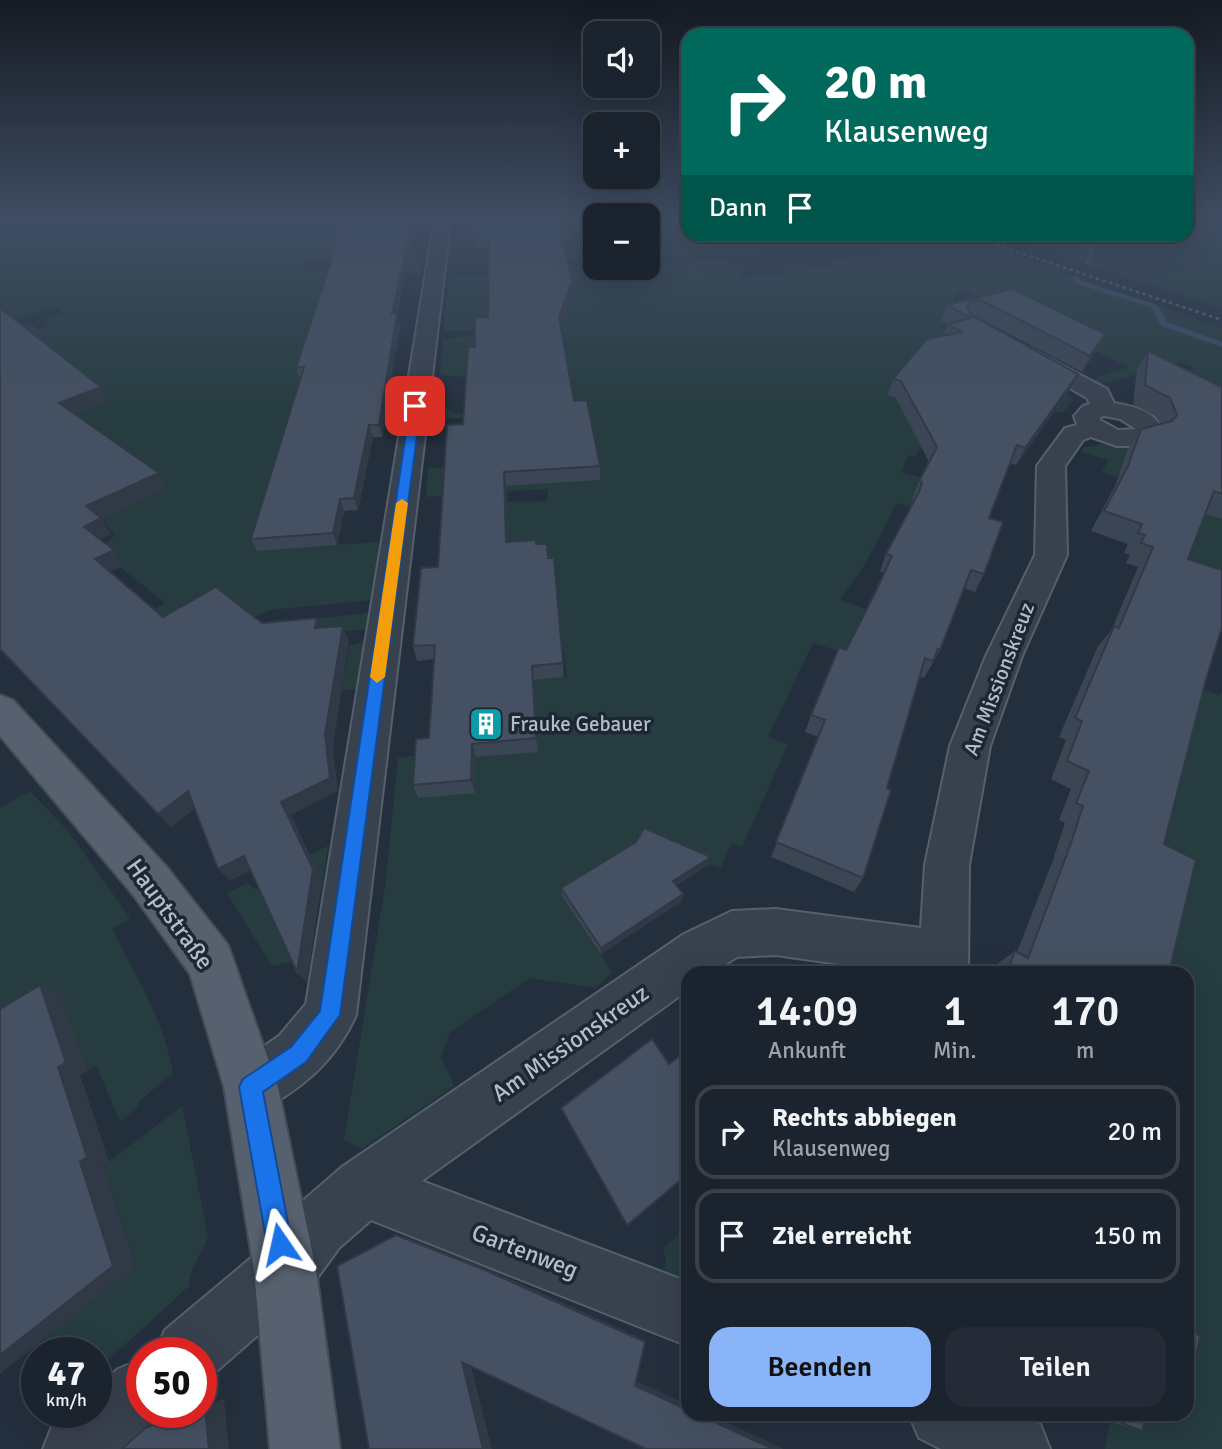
<!DOCTYPE html>
<html lang="de">
<head>
<meta charset="utf-8">
<style>
	body { margin:0; font-family:Signika,sans-serif; background:#242b36; color:#f1f3f6; height:100vh; display:flex; flex-direction:column; font-size:26px; white-space:nowrap }
	* { box-sizing:border-box; margin:0 }
	p { font-size:23px; color:#a0a4aa }
	.icon { flex:none; width:38px; height:38px; fill:none; stroke:currentColor; stroke-width:2; stroke-linecap:round; stroke-linejoin:round }
	.map { position:relative; flex:1; overflow:hidden }
	.sheet { position:absolute; left:681px; top:966px; width:513px; height:455px; display:flex; flex-direction:column; background:#1b232e; border-radius:21px; box-shadow:0 7px 28px #0002,0 0 0 2px #39404a }
	.sheet>* { flex:none }
	.top-card { position:absolute; left:681px; top:28px; width:513px; height:214px; border-radius:21px; box-shadow:0 7px 28px #0002,0 0 0 2px #39404a; background:#00695c; color:#fff; overflow:hidden }
	.fabs { position:absolute; left:583px; top:21px; display:grid; gap:14px }
	.fabs a { display:grid; place-items:center; width:77px; height:77px; border-radius:14px; background:#1b232e; box-shadow:0 7px 28px #0002,0 0 0 2px #39404a; font-size:35px }
	.speed { position:absolute; left:21px; top:1337px; display:flex; gap:14px; font-size:35px; font-weight:700; text-align:center }
	.speed>* { display:grid; place-content:center; width:91px; height:91px; border-radius:50%; background:#1b232e; box-shadow:0 7px 28px #0002,0 0 0 2px #39404a; line-height:1 }
	.speed small { font-size:18px; font-weight:400 }
	.speed .limit { border:10px solid #d22; background:#fff; color:#111 }
	.pin { position:absolute; display:grid; place-items:center; width:60px; height:60px; color:#fff; margin:-30px; border-radius:14px; box-shadow:0 4px 10px #0006 }
	.me { position:absolute; width:77px; margin:-38px; rotate:349deg; stroke-linejoin:round; filter:drop-shadow(0 0 5px #0008) }
	.turn { display:flex; align-items:center; gap:24px; height:147px; padding:0 28px; font-size:32px }
	.turn .icon { width:91px; height:91px; stroke-width:2.5 }
	.turn b { display:block; font-size:49px; line-height:60px }
	.then { display:flex; align-items:center; height:66px; padding:0 28px; background:#0003; gap:14px; font-size:26px }
	.eta { display:flex; justify-content:space-evenly; align-items:center; height:119px; text-align:center }
	.eta b { font-size:42px; font-weight:600; line-height:49px }
	.primary-button { display:flex; gap:14px; margin-top:auto; padding:14px 28px }
	.primary-button a { flex:1; height:80px; border-radius:21px; background:#8ab4f8; color:#111; font-size:28px; font-weight:600; line-height:80px; text-align:center }
	.primary-button a+a { background:#242b36; color:#f1f3f6 }
	ul { padding:0; list-style:none }
	li { display:flex; align-items:center; gap:21px; height:94px; margin:0 14px 10px; padding:0 14px; border:4px solid #39404a; border-radius:21px }
	li div { flex:1 }
	li b { display:block; font-size:26px }
	li em { font-style:normal }
	.map>svg:first-child { display:block }
</style>
</head>
<body>
<div class="map">
<svg width="1222" height="1449" viewBox="0 0 1222 1449">
	<rect width="100%" height="100%" fill="#242f3e"/>
	<g fill="#263c3f" fill-rule="evenodd">
		<path d="M0 217 429 220 427 232 365 234 334 260 308 261 305 270 370 268 408 256H424L421 273 380 275 305 514 345 511 343 519 287 548 379 542 372 600 270 610 248 620 98 642 165 603 120 567 104 547 114 535 0 370ZM55 307 64 314 44 320 50 326 38 329 31 324 19 327 11 320Z"/>
		<path d="M595 217V260L449 264 450 256 491 255 500 243 472 244 470 242 454 241 453 235 521 233 546 242 570 241 567 225Z"/>
		<path d="M648 217H688V234L950 235 987 246 1222 328V416L1160 380 1194 368 1180 362 1100 385 1089 380 1129 367 1093 350 966 304 972 293 960 291 940 320 1057 386 1073 399 1063 413 996 394 950 455 921 448 915 456 909 455 901 472 923 478 911 507 897 503 864 566 840 600 868 610 844 653 813 643 768 737 788 744 742 847 731 843 721 869 643 836 601 954 612 973 596 988 530 978 450 1032 441 1057 454 1086 362 1149 344 1140 385 887 398 758 421 755 475 793 476 757 538 751 534 688 531 680 567 677 564 650 529 653 508 557 506 502 547 501 548 489 426 497 428 468 476 465 491 487 600 479 586 412 435 419 437 398 454 414 572 406 569 385 577 381 530 382 440 375 443 339 477 335V331H443L450 277 490 276 520 268 595 265V268H648V263L726 260 728 264 737 266 743 278 782 276 779 271 836 268 830 260 887 254 875 247 855 248 857 250 648 258Z"/>
		<path d="M1187 217H1222V308L996 235 1186 234Z"/>
		<path d="M1102 444 1138 448 1127 457 1117 478 1102 472 1108 460 1081 452 1083 448Z"/>
		<path d="M1204 513 1222 519V586L1185 572Z"/>
		<path d="M371 613 369 629 286 637 344 677 349 646 364 642 359 689 338 690 255 633 276 622Z"/>
		<path d="M1141 664 1220 696 1222 692V1449H1105L1111 1414H1186V973H1149Z"/>
		<path d="M30 791 69 832 130 918 112 929C136 976 164 1020 173 1073L138 1102 139 1106 120 1122 96 1065 87 1071 0 1033V808Z"/>
		<path d="M328 846 320 899 279 921 297 960 272 966 227 893 248 883 253 888 264 890 298 860Z"/>
		<path d="M182 1106 208 1237C202 1255 189 1268 189 1286L96 1371V1353H49L44 1338 136 1266 103 1166Z"/>
		<path d="M688 1227V1293L663 1284 666 1258 663 1249Z"/>
	</g>
	<g fill="none" stroke-linecap="round" stroke-linejoin="round">
		<g fill="#394c67" fill-rule="evenodd">
			<path d="M1072 234H1079L1095 252 1089 265 1084 264 1089 252Z"/>
			<path d="M1074 277H1078L1080 281 1158 305 1167 322 1222 342V347L1161 326 1152 308 1074 283Z"/>
		</g>
		<g stroke="#565f6c" stroke-width="4">
			<g id="minor">
				<path d="M435 217H451L356 1015C336 1061 297 1095 251 1114L232 1106 224 1087 232 1068 279 1036 306 1004Z"/>
				<path d="M1029 348 1107 389 1114 403C1132 406 1159 411 1162 433L1158 438 1133 446H1117L1091 437 1083 440 1065 466 1067 555 1022 656 990 746 969 865 968 973H902L776 955 737 957 711 973H688V990L422 1181 688 1282V1346L371 1220 339 1248 307 1292 211 1376 201 1380V1353H155L165 1330 263 1248 297 1206 342 1167 684 934 732 911 776 909 921 928 925 865 950 746 986 656 1035 555 1037 466 1065 428 1077 425 1074 416 1083 406 1090 404 1087 398 1021 360 1018 355 1021 350ZM1104 416 1120 419 1136 429 1118 430 1100 420V417Z"/>
				<path d="M142 1359V1412H168L166 1417 130 1449H43L53 1424 68 1412H96V1388L118 1369Z"/>
				<path d="M909 1414H1018L1040 1424 1050 1449H941L919 1438Z"/>
			</g>
		</g>
		<g stroke="#414a57" stroke-width="4">
			<path id="major" d="M0 695 13 700 166 866 228 945 278 1087 316 1270 340 1449H270L254 1270 224 1087 190 974 134 896 0 736Z"/>
		</g>
		<use href="#minor" fill="#38414e" fill-rule="evenodd"/>
		<use href="#major" fill="#56606e" fill-rule="evenodd"/>
		<path stroke="#5a6575" stroke-width="2.5" stroke-dasharray="3.5 3.5" stroke-linecap="butt" d="M963 234 1222 320"/>
	</g>
	<g fill="#3b4654">
		<path d="M344 217H419L417 230H415L410 251 397 314 400 325 382 437H373L358 510 344 511 337 545 257 551 251 539 300 379 296 368 330 267 328 260Z"/>
		<path d="M475 217H595V229L571 230V241H563L572 293 560 327 574 401 600 466V480L506 486 508 542 536 544 548 558H554L564 677 534 680 538 752 476 757 475 793 418 798 413 785 429 738 434 659 417 661 413 646 438 567 463 424 475 347 488 317 489 248H475L474 236Z"/>
		<path d="M1013 289 1097 350 1082 372 975 316H972L1078 374 1069 391 1016 465 1010 463 989 518 984 574 975 592 964 588 940 650 924 678 920 677 887 788 863 878 854 892 771 857 819 737 805 732 811 715 846 650 884 573 880 571 886 554 915 500 912 499 919 481 929 462 896 398 888 395 893 379 943 336 948 324 941 321 947 305Z"/>
		<path d="M1148 351 1222 387V519L1205 514 1188 559 1207 676 1164 844 1169 973H994L997 964 1015 951 1017 952 1053 860 1065 823 1059 820 1071 789 1051 779 1066 740 1059 737 1098 646 1111 631 1138 567 1126 563 1130 555 1124 553 1128 544 1091 531 1115 486 1128 449 1141 429 1160 424 1157 417 1133 404 1137 369Z"/>
		<path d="M709 864 677 885 682 901 601 954 562 896 561 888Z"/>
		<path d="M561 1108 688 1174 627 1226Z"/>
		<path d="M1091 1414H1146L1142 1431 1110 1422Z"/>
	</g>
	<g fill="#303945">
		<path d="M416 217H419L417 230 416 220Z"/>
		<path d="M413 220 415 230 395 325 392 314Z"/>
		<path d="M572 281V293L559 330V317Z"/>
		<path d="M397 314 400 325 382 437 379 425Z"/>
		<path d="M1105 334 1097 350 1082 372 1090 356Z"/>
		<path d="M1078 374 1069 391 1016 465 1025 448Z"/>
		<path d="M101 387 109 401 68 417 59 403Z"/>
		<path d="M369 425 373 437 358 510 354 498Z"/>
		<path d="M504 472 506 486 508 557 506 542Z"/>
		<path d="M159 473 167 488 102 519 111 534 95 542 84 527 86 506Z"/>
		<path d="M340 499 344 511 337 545 333 533Z"/>
		<path d="M114 550 124 565 106 574 95 559Z"/>
		<path d="M317 618 324 633 315 628Z"/>
		<path d="M343 626 349 641 333 748 338 791 291 815 322 881 307 982 297 972 281 802 325 734Z"/>
		<path d="M532 666 534 680 538 752 536 738Z"/>
		<path d="M472 744 476 757 475 793 471 780Z"/>
		<path d="M188 791 200 805 171 827 158 814Z"/>
		<path d="M244 856 255 868 230 881 218 869Z"/>
		<path d="M711 857 709 864 672 888 673 881Z"/>
		<path d="M683 894 682 901 601 954V948Z"/>
		<path d="M40 985 61 996 87 1071 80 1075 109 1162 103 1166 136 1266 0 1374V1355L80 1162Z"/>
		<path d="M396 1235 406 1237 490 1270 643 1339 645 1342Z"/>
		<path d="M469 1358 492 1449H483L462 1362Z"/>
		<path d="M634 1380 688 1405V1410L635 1386Z"/>
		<path d="M224 1399 229 1449H209L205 1405Z"/>
		<path d="M697 1414H708L784 1449H773Z"/>
	</g>
	<g fill="#455162" stroke="#303945" stroke-width="2">
		<path d="M344 217H416V220H413L408 241 392 314H397L379 425H369L354 498 340 499 333 533 251 539 304 367 296 368 332 259 328 260Z"/>
		<path d="M475 217H595L568 218 571 229 560 230 572 281 559 317 574 401 587 400 600 466 504 472 506 542 536 540V544H547L548 558H554L563 663 532 666 536 738 472 744 471 780 413 785 416 739 429 738 435 645 413 646 421 568 438 567 447 425 463 424 468 347H475V318L488 317 489 236H474Z"/>
		<path d="M1013 289 1105 334 1090 356 981 300 971 301 967 307 971 315 1078 374 1025 448 1017 445 989 518 1003 522 984 574 971 570 940 650 938 649 933 661 925 658 887 788 891 790 863 878 776 842 825 720 811 715 839 647 846 650 875 593 892 556 886 554 920 490 922 482 919 481 937 447 901 381 893 379 927 339 962 332 948 324 971 318 947 305Z"/>
		<path d="M0 308 101 387 59 403 159 473 86 506 101 518 84 527 114 550 95 559 163 617 216 587 262 623 317 618 315 628 343 626 325 734 330 778 281 802 313 869 297 972 244 856 218 869 188 791 158 814 0 649Z"/>
		<path d="M1148 351 1222 387V494L1214 491 1188 559 1222 570V627L1207 676 1164 844 1196 860 1169 973H1007L1015 951 1028 958 1071 843 1083 806 1076 803 1089 771 1067 761 1082 721 1075 718 1114 626 1119 628 1153 547 1141 543 1145 535 1138 533 1142 524 1104 511 1128 466 1141 429 1172 421 1177 415 1170 398 1145 385Z"/>
		<path d="M644 828 711 857 673 881 683 894 601 948 561 888 636 842Z"/>
		<path d="M40 985 66 1063 58 1067 87 1157 80 1162 113 1266 0 1355V1009Z"/>
		<path d="M652 1039 669 1064 688 1049V1174L627 1225 561 1108Z"/>
		<path d="M396 1235 485 1270 645 1342 635 1386 688 1410V1414H697L773 1449H646L462 1362 483 1449H369L337 1266Z"/>
		<path d="M1186 1327 1200 1336 1186 1417 1183 1414H1186Z"/>
		<path d="M205 1405 209 1449H122L145 1428 186 1412H201V1407Z"/>
		<path d="M1099 1414H1146L1142 1431Z"/>
	</g>
	<linearGradient id="sky" x2="0" y2="1"><stop stop-color="#141a22"/><stop offset="0.52" stop-color="#3f4d63"/><stop offset="1" stop-color="#3f4d63" stop-opacity="0"/></linearGradient>
	<rect width="1222" height="420" fill="url(#sky)"/>
	<path fill="#1a73e8" stroke="#114b97" stroke-width="2" d="M415 403 421 406 340 1015 306 1062 263 1092 292 1244 289 1253 280 1257 271 1253 267 1244 239 1087 243 1079 291 1047 320 1011 410 406Z"/>
	<path fill="#f59e0b" d="M402 499 408 503 385 677 377 683 370 677 396 503Z"/>
	<defs>
		<g id="building-square" transform="scale(1.75)"><rect x="-9" y="-9" width="18" height="18" rx="4" fill="#0f9aa8" stroke="#1d2633"/><path d="M-4-6H4V6H1V3H-1V6H-4ZM-2.5-4.3h1.7v1.8h-1.7ZM.8-4.3h1.7v1.8H.8ZM-2.5-1h1.7V.8h-1.7ZM.8-1h1.7V.8H.8Z" fill="#fff"/></g>
	</defs>
	<g fill-rule="evenodd">
		<use href="#building-square" x="486" y="724"/>
	</g>
	<g text-anchor="middle" dominant-baseline="central" stroke-width="7" stroke-linejoin="round" paint-order="stroke">
		<g font-size="21" fill="#b4bcc9" stroke="#1d2633">
			<text transform="translate(999 679) rotate(-69)">Am Missionskreuz</text>
		</g>
		<g font-size="21" fill="#b4bcc9" stroke="#1d2633" text-anchor="start">
			<text x="510" y="724">Frauke Gebauer</text>
		</g>
		<g font-size="24" fill="#b4bcc9" stroke="#1d2633">
			<text transform="translate(170 914) rotate(54)">Hauptstraße</text>
			<text transform="translate(570 1043) rotate(-35)">Am Missionskreuz</text>
			<text transform="translate(525 1251) rotate(21)">Gartenweg</text>
		</g>
	</g>
</svg>
<div class="fabs">
<a><svg class="icon" aria-label="sound" viewBox="0 0 24 24"><path d="M4 9h4l5-4v14l-5-4H4zM17 9q2 3 0 6"/></svg></a>
<a>+</a>
<a>−</a>
</div>
<div class="speed"><div>47<small>km/h</small></div><div class="limit">50</div></div>
<div class="pin" style="left:415px;top:406px;background:#d93025"><svg class="icon" aria-label="arrive" viewBox="0 0 24 24"><path d="M6 21V4h12l-3 4 3 4H6"/></svg></div>
<svg class="me" style="left:280px;top:1244px" viewBox="-20 -20 40 40"><path d="M0-17L14 15 0 8-14 15z" fill="#1a73e8" stroke="#fff" stroke-width="4"/></svg>
<div class="top-card">
<div class="turn"><svg class="icon" aria-label="right" viewBox="0 0 24 24"><path d="M7 20v-9h11M14 6l5 5-5 5"/></svg><div><b>20 m</b>Klausenweg</div></div>
<div class="then">Dann<svg class="icon" aria-label="arrive" viewBox="0 0 24 24"><path d="M6 21V4h12l-3 4 3 4H6"/></svg></div>
</div>
<section class="sheet">
<div class="eta">
<div><b>14:09</b><p>Ankunft</p></div>
<div><b>1</b><p>Min.</p></div>
<div><b>170</b><p>m</p></div>
</div>
<ul>
<li><svg class="icon" aria-label="right" viewBox="0 0 24 24"><path d="M7 20v-9h11M14 6l5 5-5 5"/></svg><div><b>Rechts abbiegen</b><p>Klausenweg</p></div><em>20 m</em></li>
<li><svg class="icon" aria-label="arrive" viewBox="0 0 24 24"><path d="M6 21V4h12l-3 4 3 4H6"/></svg><div><b>Ziel erreicht</b></div><em>150 m</em></li>
</ul>
<div class="primary-button"><a>Beenden</a><a>Teilen</a></div>
</section>
</div>
</body>
</html>
